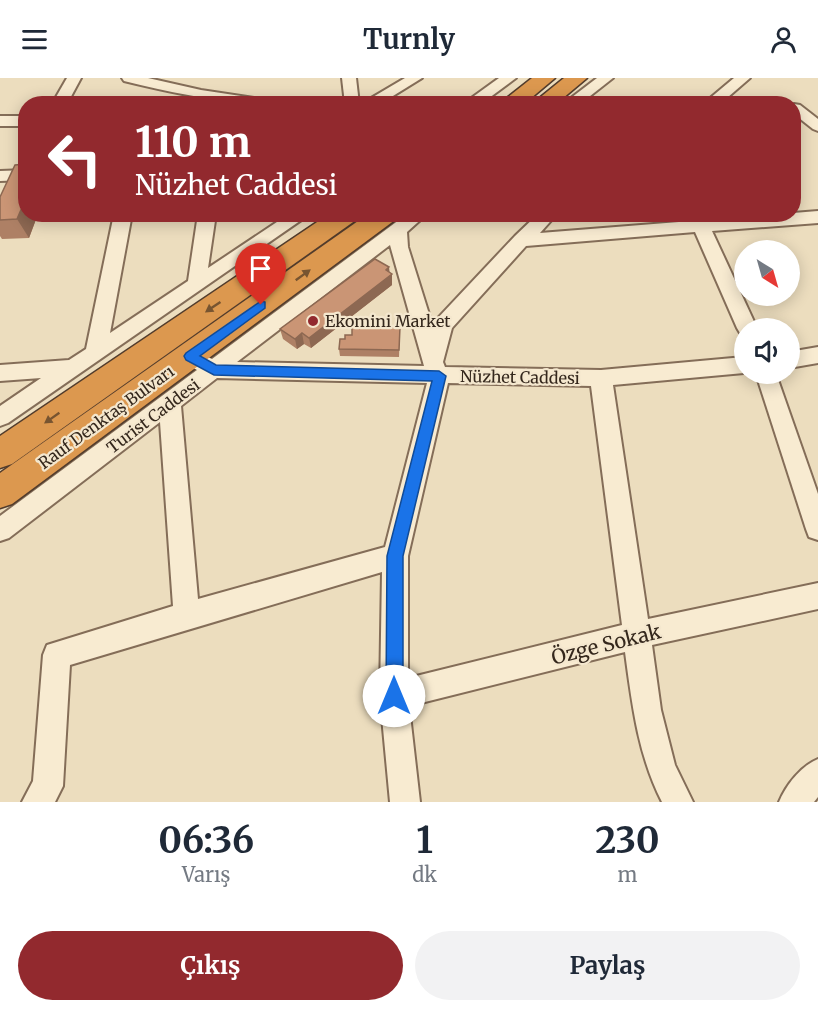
<!DOCTYPE html>
<html lang="tr">
<head>
<meta charset="utf-8">
<style>
	body { margin:0; font-family:Merriweather,serif; background:#f2f2f3; color:#1f2937; height:100vh; display:flex; flex-direction:column; font-size:22px; white-space:nowrap }
	* { box-sizing:border-box; margin:0 }
	p { font-size:20px; color:#747a83 }
	.icon { flex:none; width:33px; height:33px; fill:none; stroke:currentColor; stroke-width:2; stroke-linecap:round; stroke-linejoin:round }
	.map { position:relative; height:724px; overflow:hidden }
	.side { display:flex; flex-direction:column; background:#fff; flex:1 }
	.side>* { flex:none }
	.banner { position:absolute; left:18px; top:18px; width:783px; height:126px; border-radius:24px; box-shadow:0 3px 15px #0003; background:#92292e; color:#fff; overflow:hidden }
	.needle { width:39px; rotate:143deg }
	.controls { position:absolute; left:734px; top:162px; display:grid; gap:12px }
	.controls a { display:grid; place-items:center; width:66px; height:66px; border-radius:50%; background:#fff; box-shadow:0 3px 15px #0003; font-size:30px }
	.pin { position:absolute; display:grid; place-items:center; width:51px; height:51px; color:#fff; margin:-62px -26px; border-radius:50% 50% 50% 0; rotate:-45deg; box-shadow:0 0 6px #0007 }
	.pin .icon { rotate:45deg }
	.me { position:absolute; width:66px; margin:-33px; rotate:0deg; stroke-linejoin:round; filter:drop-shadow(0 0 4px #0008) }
	.turn { display:flex; align-items:center; gap:21px; height:126px; padding:0 18px; font-size:27px }
	.turn .icon { width:78px; height:78px; stroke-width:2.5 }
	.turn b { display:block; font-size:42px; line-height:51px }
	.eta { display:flex; justify-content:space-evenly; align-items:center; height:102px; text-align:center }
	.eta b { font-size:36px; font-weight:700; line-height:42px }
	.button { display:flex; gap:12px; margin-top:auto; padding:12px 18px }
	.button a { flex:1; height:69px; border-radius:36px; background:#92292e; color:#fff; font-size:24px; font-weight:700; line-height:69px; text-align:center }
	.button a+a { background:#f2f2f3; color:#1f2937 }
	header { display:flex; justify-content:space-between; align-items:center; height:78px; padding:0 18px; background:#fff; font-size:27px; font-weight:700 }
	.map>svg:first-child { display:block }
</style>
</head>
<body>
<header><svg class="icon" aria-label="menu" viewBox="0 0 24 24"><path d="M4 6h16M4 12h16M4 18h16"/></svg>Turnly<svg class="icon" aria-label="person" viewBox="0 0 24 24"><circle cx="12" cy="8" r="4"/><path d="M4 21q1-7 8-7t8 7"/></svg></header>
<div class="map">
<svg width="818" height="724" viewBox="0 0 818 724">
	<rect width="100%" height="100%" fill="#ecddbe"/>
	<g fill="none" stroke-linecap="round" stroke-linejoin="round">
		<g stroke="#846d58" stroke-width="4">
			<g id="minor">
				<path d="M67 0H81L67 26H52Z"/>
				<path d="M122 0H148L201 12 268 22 275 26C223 26 174 15 124 3Z"/>
				<path d="M342 0H356L359 26H345Z"/>
				<path d="M405 0H422L380 26H361Z"/>
				<path d="M499 0H516L481 26H463Z"/>
				<path d="M597 0H613L580 26H563Z"/>
				<path d="M734 0H750L720 26H703Z"/>
				<path d="M794 26 800 27 818 41V53L813 51 794 36Z"/>
				<rect x="0" y="38" width="26" height="10"/>
				<path d="M26 92V102L0 103V93Z"/>
				<path d="M818 133V145L712 153 757 250H744V256L740 255 737 250 695 154 526 168 452 250 443 284 445 289 601 292 744 279V295L613 307 648 541 818 505V531L652 567 661 632 675 687 693 724H662C638 677 632 626 625 574L409 628 420 724H390L380 618 382 494 70 587 63 708 55 724H22L33 703 43 577 47 567 173 528 160 344 9 460 0 463V438L197 292 183 284 180 278 183 272 190 270 212 281 407 136H427L407 154 408 169 433 249 436 242 515 158 538 136H557L540 155ZM390 167 424 288 237 284ZM217 300 427 305 385 469 198 521 181 328ZM448 305 591 308 622 547 408 600V478Z"/>
				<path d="M114 136H132L110 255 188 203 198 136H216L208 190 289 136H310L8 345 0 348V328L41 300 0 303V287L69 282 86 271Z"/>
				<path d="M818 269V285L789 290V274Z"/>
				<path d="M756 296H776L818 416V462L809 459 806 451Z"/>
				<path d="M818 681V719L814 724H779C786 707 801 688 818 681Z"/>
			</g>
		</g>
		<g stroke="#523c2c" stroke-width="3">
			<g id="highway">
				<path d="M532 0H555L524 26H499Z"/>
				<path d="M564 0H587L556 26H532Z"/>
				<path d="M329 136H359L356 142 12 386 0 390V358Z"/>
				<path d="M368 136H398L395 142 12 426 0 430V395Z"/>
			</g>
		</g>
		<use href="#minor" fill="#f8ebd1" fill-rule="evenodd"/>
		<use href="#highway" fill="#dc984f" fill-rule="evenodd"/>
	</g>
	<g fill="#ae8065">
		<path d="M0 119 26 136H38L29 160 2 161 0 158Z"/>
		<path d="M390 195 392 196V207L311 270 304 266 297 271 283 261 280 251Z"/>
		<path d="M400 249 399 279 340 278 339 271 345 261 352 257Z"/>
	</g>
	<g fill="#8d6852">
		<path d="M26 120V136H38L29 160 17 141Z"/>
		<path d="M389 189 390 198 392 196V207L311 270 309 260Z"/>
		<path d="M302 255 304 266 297 271 295 261Z"/>
	</g>
	<g fill="#ca9575" stroke="#8d6852" stroke-width="1.5">
		<path d="M26 86V120L17 141 0 142V119L15 87Z"/>
		<path d="M375 181 389 189 386 192 392 196 309 260 302 255 295 261 280 251Z"/>
		<path d="M352 248 400 249 399 272 339 271 340 261H345V257H352Z"/>
	</g>
	<defs><path id="oneway-solid" d="M-6-.8H1V-3.2L6.5 0L1 3.2V.8H-6Z" transform="scale(1.5)"/></defs>
	<g fill="#775430">
		<use href="#oneway-solid" transform="translate(303 197) rotate(-36)"/>
		<use href="#oneway-solid" transform="translate(213 229) rotate(146)"/>
		<use href="#oneway-solid" transform="translate(52 340) rotate(145)"/>
	</g>
	<path fill="#1a73e8" stroke="#114b97" stroke-width="1.5" d="M261 223 265 224V230L200 278 216 287 439 293 446 298 403 478V618L400 624 394 627 388 624 386 618 387 478 432 303 214 297 186 282 184 278 186 275Z"/>
	<circle fill="#92292e" stroke="#f4e7ce" stroke-width="2" cx="313" cy="243" r="6"/>
	<g text-anchor="middle" dominant-baseline="central" stroke-width="4.5" stroke-linejoin="round" paint-order="stroke">
		<g font-size="16" fill="#34271c" stroke="#f4e7ce" text-anchor="start">
			<text x="325" y="243">Ekomini Market</text>
		</g>
		<g font-size="16" fill="#34271c" stroke="#f4e7ce">
			<text transform="translate(520 299) rotate(1)">Nüzhet Caddesi</text>
			<text transform="translate(153 338) rotate(-37)">Turist Caddesi</text>
			<text transform="translate(106 339) rotate(-36)">Rauf Denktaş Bulvarı</text>
		</g>
		<g font-size="20" fill="#34271c" stroke="#f4e7ce">
			<text transform="translate(606 566) rotate(-14)">Özge Sokak</text>
		</g>
	</g>
</svg>
<div class="controls">
<a><svg class="needle" viewBox="-14 -14 28 28"><path d="M0-13l5 13h-10z" fill="#e53935"/><path d="M0 13l5-13h-10z" fill="#747a83"/></svg></a>
<a><svg class="icon" aria-label="sound" viewBox="0 0 24 24"><path d="M4 9h4l5-4v14l-5-4H4zM17 9q2 3 0 6"/></svg></a>
</div>
<div class="pin" style="left:261px;top:227px;background:#d93025"><svg class="icon" aria-label="arrive" viewBox="0 0 24 24"><path d="M6 21V4h12l-3 4 3 4H6"/></svg></div>
<svg class="me" style="left:394px;top:618px" viewBox="-20 -20 40 40"><circle r="19" fill="#fff"/><path d="M0-13L10 11 0 6-10 11z" fill="#1a73e8"/></svg>
<div class="banner">
<div class="turn"><svg class="icon" aria-label="left" viewBox="0 0 24 24"><path d="M17 20v-9H6M10 6l-5 5 5 5"/></svg><div><b>110 m</b>Nüzhet Caddesi</div></div>
</div>
</div>
<section class="side">
<div class="eta">
<div><b>06:36</b><p>Varış</p></div>
<div><b>1</b><p>dk</p></div>
<div><b>230</b><p>m</p></div>
</div>
<div class="button"><a>Çıkış</a><a>Paylaş</a></div>
</section>
</body>
</html>
